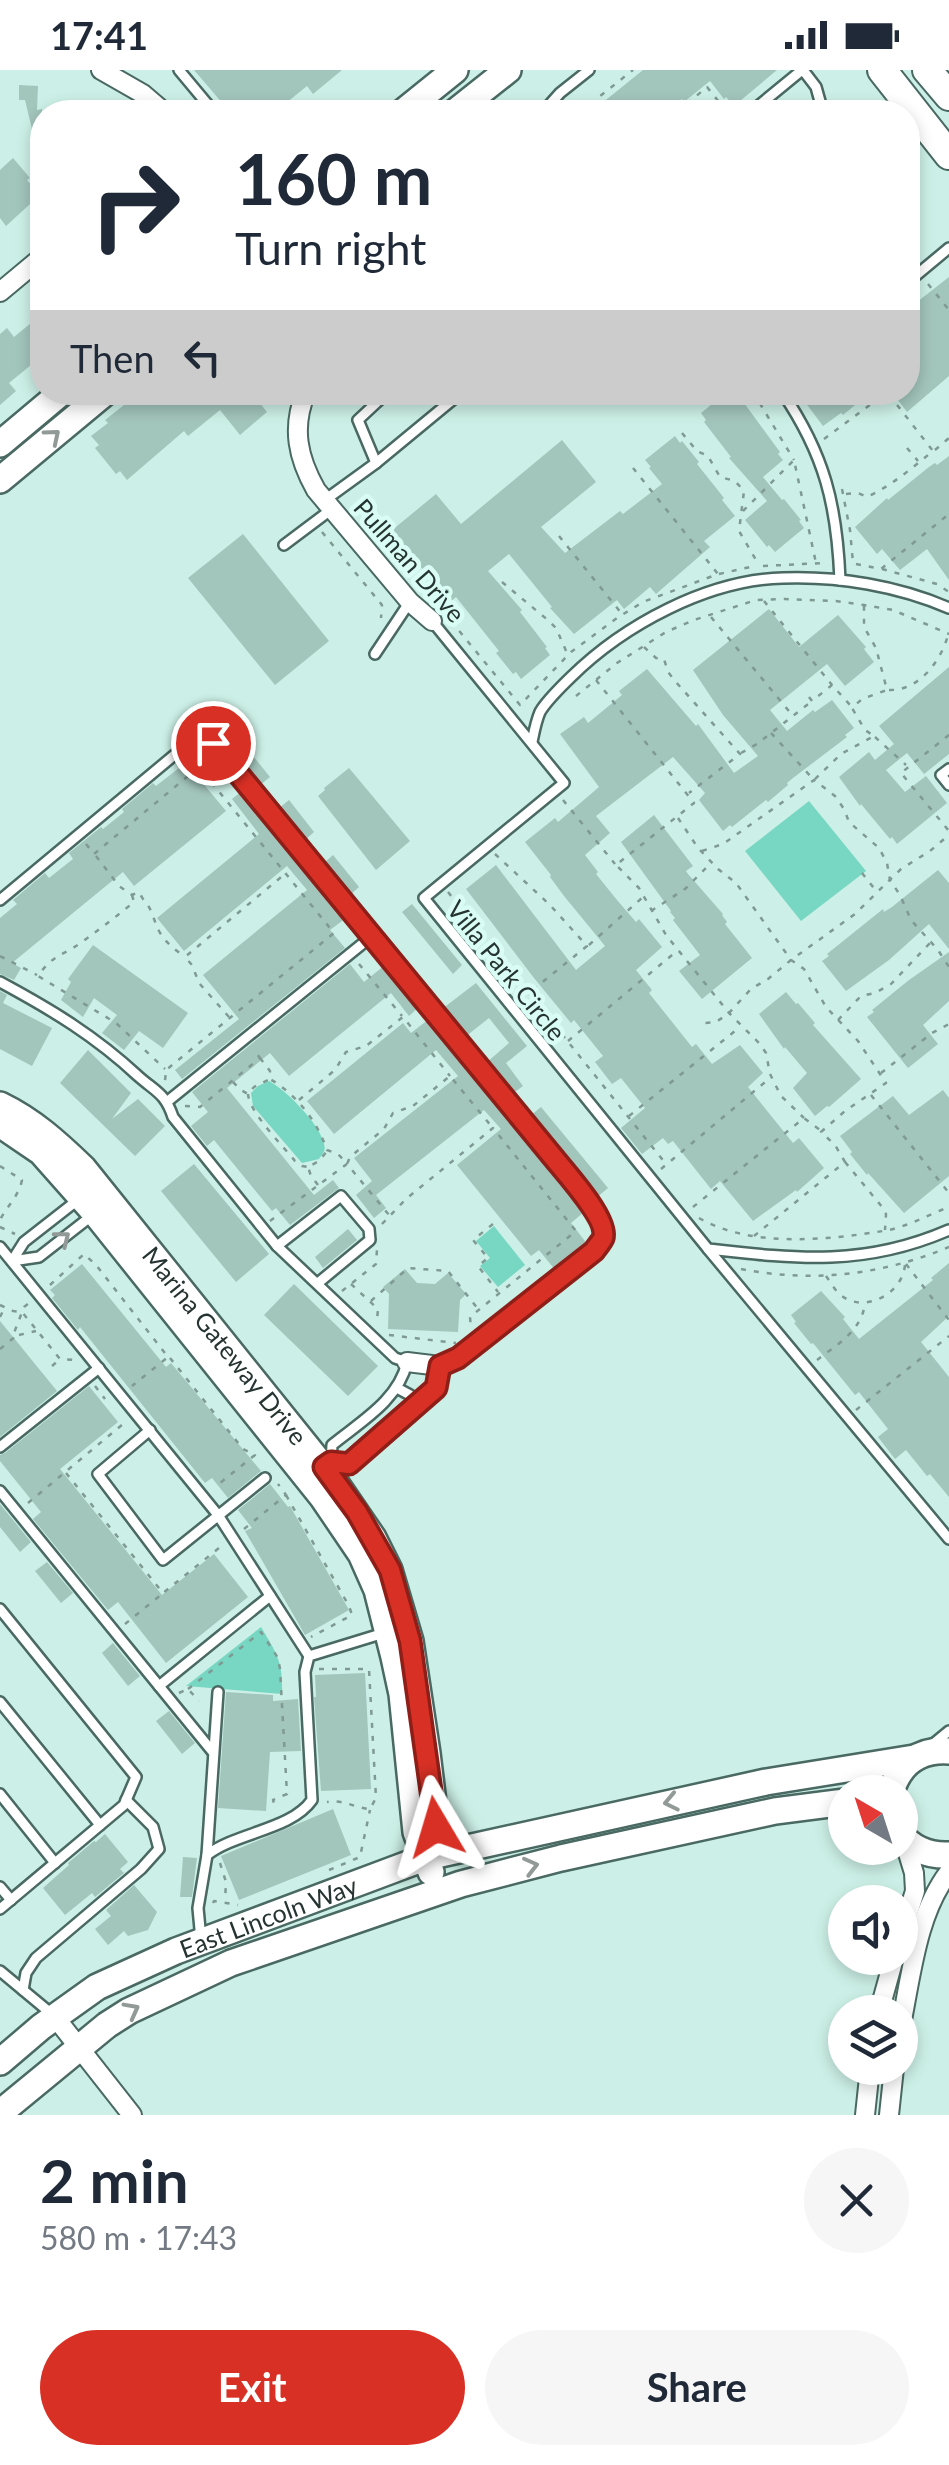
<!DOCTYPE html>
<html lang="en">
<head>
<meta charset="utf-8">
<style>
	body { margin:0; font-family:Lato,sans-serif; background:#f6f6f7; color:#1f2937; height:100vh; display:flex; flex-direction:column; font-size:38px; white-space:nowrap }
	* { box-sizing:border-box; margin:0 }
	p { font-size:32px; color:#747a83 }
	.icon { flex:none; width:55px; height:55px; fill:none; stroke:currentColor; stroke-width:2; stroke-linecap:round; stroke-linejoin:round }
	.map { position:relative; height:2045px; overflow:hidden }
	.side { display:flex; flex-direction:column; background:#fff; flex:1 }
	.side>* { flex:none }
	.guide { position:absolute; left:30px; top:30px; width:890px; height:305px; border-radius:40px; box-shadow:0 5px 15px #0003; background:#fff; color:#1f2937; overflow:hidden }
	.needle { width:65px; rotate:321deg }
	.buttons { position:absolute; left:828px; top:1705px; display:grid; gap:20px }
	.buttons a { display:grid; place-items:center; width:90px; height:90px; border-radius:50%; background:#fff; box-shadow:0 5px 15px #0003; font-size:50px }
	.pin { position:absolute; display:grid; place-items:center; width:85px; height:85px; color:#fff; margin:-42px; border:5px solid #fff; border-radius:50%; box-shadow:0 2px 10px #0007 }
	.me { position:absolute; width:110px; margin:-55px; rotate:353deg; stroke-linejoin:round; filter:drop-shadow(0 0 8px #0008) }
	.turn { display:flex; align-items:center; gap:35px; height:210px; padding:0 40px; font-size:45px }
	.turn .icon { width:130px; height:130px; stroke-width:2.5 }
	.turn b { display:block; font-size:70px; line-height:85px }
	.then { display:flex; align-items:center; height:95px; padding:0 40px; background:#0003; gap:20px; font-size:38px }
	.round { display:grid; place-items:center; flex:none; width:105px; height:105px; border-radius:52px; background:#f6f6f7 }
	.summary { display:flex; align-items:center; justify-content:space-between; height:170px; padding:0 40px }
	h1 { font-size:60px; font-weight:700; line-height:75px }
	.cta { display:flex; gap:20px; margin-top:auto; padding:20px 40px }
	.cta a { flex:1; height:115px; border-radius:60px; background:#d93025; color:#fff; font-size:40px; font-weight:700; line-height:115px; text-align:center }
	.cta a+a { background:#f6f6f7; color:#1f2937 }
	.status { display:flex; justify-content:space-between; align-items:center; height:70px; padding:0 50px; background:#fff; direction:ltr }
	.status svg { height:28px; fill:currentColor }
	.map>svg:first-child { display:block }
</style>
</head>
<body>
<div class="status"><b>17:41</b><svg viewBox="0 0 49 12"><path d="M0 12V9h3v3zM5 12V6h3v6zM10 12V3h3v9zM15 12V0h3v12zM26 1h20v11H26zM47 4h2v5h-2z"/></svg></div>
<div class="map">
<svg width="949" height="2045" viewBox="0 0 949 2045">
	<rect width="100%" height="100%" fill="#ccf0e7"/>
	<g fill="#77d7c3">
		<path d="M809 731 866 801 801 851 745 781Z"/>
		<path d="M269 1011C286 1020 320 1054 324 1074 326 1081 323 1083 319 1089L302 1093 253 1036 251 1023 258 1016Z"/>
		<path d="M494 1156 525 1195 498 1217 480 1196 490 1188 476 1171Z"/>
		<path d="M261 1557C277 1584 283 1591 282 1624L186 1616Z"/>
	</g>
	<g fill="#a2c5bc">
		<path d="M194 0H342L313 24 307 16 275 42H230Z"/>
		<path d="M643 0H777L734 36 726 27 724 29 710 11 684 32 682 29 665 42H591Z"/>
		<path d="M19 15 38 16 37 40 42 39V84H38L25 30H19Z"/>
		<path d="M13 88 30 108 27 110 40 125 6 156 0 148V100Z"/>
		<path d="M949 207V306L907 342 892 322H908V239Z"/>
		<path d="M42 244V286L9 313 16 321 0 335V264L7 258 14 267Z"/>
		<path d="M149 322H251L267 342 240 365 220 340 188 366 184 361 127 410 120 401 116 404 95 378 99 375 91 366 108 353 105 350 134 327 137 332Z"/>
		<path d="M727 322H736L780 382 778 384 783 390 763 407 782 430 784 429 801 450 799 451 804 458 775 482 769 475 767 477 745 450 767 431 729 388 731 387 704 352 706 350 701 343Z"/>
		<path d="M808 322H871L843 345 841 343 823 356 802 328Z"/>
		<path d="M675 366 680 373 682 371 699 392 697 394 724 428 722 430 735 446 704 471 710 477 656 524 650 517 624 539 617 530 574 564 550 538 552 537 509 484 488 501 522 540 520 542 547 577 545 578 550 585 521 609 516 602 513 604 496 583 499 581 456 527 450 532 391 461 436 424 461 454 562 370 596 412 541 457 565 483 620 441 623 444 662 414 649 398 651 397 645 390Z"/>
		<path d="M949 386V510L927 479 900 500 882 479 877 484 855 457 887 428 888 430 929 397 935 393 937 395Z"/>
		<path d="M243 464 329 571 275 615 188 508Z"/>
		<path d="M769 539 799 577 838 545 866 577 864 579 874 592 845 616 827 594 770 640 787 661 813 640 815 642 832 630 854 658 845 665 847 667 793 708 787 713 788 715 768 732 766 730 732 757 730 755 723 761 699 730 705 723 673 687 596 746 610 763 585 785 598 802 596 804 617 830 636 852 639 849 662 877 636 900 652 920 649 923 692 977 696 974 712 994 740 975 763 1003 748 1017 793 1073 799 1068 824 1098 797 1122 796 1120 753 1151 720 1111 711 1119 673 1071 668 1074 663 1068 642 1084 621 1058 645 1038 621 1008 612 1014 595 992 603 986 574 950 571 953 534 908 466 819 496 795 576 900 605 876 564 826 550 807 551 805 525 772 555 748 558 752 599 717 560 664 584 647 588 653 622 625 619 621 647 599 696 656 698 654 734 703 758 686 723 645 693 600Z"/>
		<path d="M949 597V684L924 704 907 683 886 700 905 722 926 706 947 733 897 774 892 767 890 769 861 734 860 736 839 707 869 682 875 690 894 674 879 656Z"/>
		<path d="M216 640 270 707 259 716 204 650Z"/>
		<path d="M186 686 199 703 196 705 226 741 134 816 123 802 12 893 21 898 14 910 0 904V848L17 834 13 830 45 803 49 808 73 789 69 783 101 757 103 759 124 742 122 739 153 713 156 716 179 698 176 694Z"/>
		<path d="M349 698 410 771 376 800 318 726 325 720 324 718Z"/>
		<path d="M242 721 346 848 330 860 345 878 182 1009 175 1000 239 949 203 905 307 820 287 796 184 881 157 848 259 764 232 729Z"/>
		<path d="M289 730 314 762 304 771 278 739Z"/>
		<path d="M654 745 693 796 686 801 688 804 723 844 722 845 727 852 725 854 752 888 702 929 679 901 700 885 673 850 675 848 670 842 671 841 621 772Z"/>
		<path d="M333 785 359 817 349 826 323 794Z"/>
		<path d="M938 800 949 813V879L929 854 889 890 846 921 822 891 829 886 827 884 883 839 884 842 892 837Z"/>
		<path d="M412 834 462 895 453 904 402 842Z"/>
		<path d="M93 875 188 943 163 978 139 961 124 980 102 963 117 945 94 928 83 947 61 930 71 912 68 909Z"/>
		<path d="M949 882V931L923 955 938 974 908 998 867 947 874 942 872 940 909 910Z"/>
		<path d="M350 894 364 912 385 895 419 937 409 946 391 923 289 1006 270 983 227 1018 314 1125 333 1110 339 1118 290 1155 276 1138 272 1141 214 1070 207 1076 191 1056 208 1042 192 1022Z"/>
		<path d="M476 913 527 976 506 993 523 1016 512 1024 486 993 509 973 489 948 465 967 442 939Z"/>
		<path d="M0 921 7 925 3 933 52 958 32 996 0 979Z"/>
		<path d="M786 922 796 934 798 933 815 953 813 955 861 1009 829 1037 827 1036 815 1046 793 1018 807 1003 785 977 784 979 759 944Z"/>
		<path d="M429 949 583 1138 584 1142 571 1153 588 1175 556 1201 539 1180 531 1186 457 1095 501 1059 484 1040 376 1125 386 1138 374 1148 356 1125 372 1111 354 1088 458 1006 436 980 334 1064 307 1031 403 953 411 963Z"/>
		<path d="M88 980 131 1023 112 1049 138 1029 165 1056 135 1086 60 1013Z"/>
		<path d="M943 1020 949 1028V1106L904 1143 868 1103 867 1105 850 1084 852 1082 840 1066 893 1026 909 1045Z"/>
		<path d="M541 1037 608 1118 596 1128 530 1046Z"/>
		<path d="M194 1094 269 1184 236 1212 161 1121Z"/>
		<path d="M348 1159 357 1170 323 1198 315 1187Z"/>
		<path d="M949 1193V1246L921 1272 949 1307V1427L930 1404 927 1406 906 1380 895 1389 878 1367 888 1359 859 1322 855 1325 813 1273 811 1274 794 1253 796 1252 791 1245 821 1221 845 1247 843 1249 859 1269 933 1210 931 1208Z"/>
		<path d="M82 1194 166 1297 171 1293 261 1401 228 1428 212 1408 205 1413 80 1257 78 1260 52 1228 55 1225 50 1220Z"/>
		<path d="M405 1199 417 1213 435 1214 448 1203 466 1224 460 1230 458 1262 388 1259 389 1224 383 1217Z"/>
		<path d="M294 1214 378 1296 348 1326 264 1245Z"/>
		<path d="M0 1251 57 1321 0 1367Z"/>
		<path d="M89 1316 118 1352 60 1399 162 1525 214 1484 248 1527 166 1593 118 1532 108 1540 33 1449 41 1442 0 1391V1385L5 1383Z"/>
		<path d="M270 1414 288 1437 290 1436 349 1540 305 1565 245 1461 252 1458 238 1440Z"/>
		<path d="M0 1434 31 1472 20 1482 0 1457Z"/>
		<path d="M47 1492 73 1523 61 1533 35 1501Z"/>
		<path d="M113 1573 140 1606 128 1616 102 1583Z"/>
		<path d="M365 1603 371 1719 321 1721 314 1627H316L315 1605Z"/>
		<path d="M226 1622 273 1625V1631L298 1629 301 1681 270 1682 266 1741 218 1738Z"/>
		<path d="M169 1641 195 1673 182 1684 156 1651Z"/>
		<path d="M333 1739 351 1785 239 1830 221 1786Z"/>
		<path d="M105 1764 128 1792 120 1799 124 1803 95 1827 92 1823 65 1845 43 1818 69 1795 68 1793 94 1771 96 1772Z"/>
		<path d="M183 1787 197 1788 192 1827H180Z"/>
		<path d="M134 1815 157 1842 148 1860 128 1866 124 1861 108 1875 95 1859 111 1846 106 1840Z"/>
	</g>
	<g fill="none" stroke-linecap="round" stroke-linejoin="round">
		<g stroke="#496962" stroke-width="14">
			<g id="lane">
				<path d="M179 0 214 42"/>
				<path d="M803 0 816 17 823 42"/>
				<path d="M543 42 560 23 589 0"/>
				<path d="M751 42 802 0"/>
				<path d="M908 120 910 132 908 134"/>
				<path d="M908 212 949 178"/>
				<path d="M782 322C825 385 837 436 840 510"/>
				<path d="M376 393 462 322"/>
				<path d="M325 430 376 393 358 350 388 322"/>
				<path d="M284 475 332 439"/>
				<path d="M432 551 564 713 424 828 708 1179C797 1189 864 1197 949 1160"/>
				<path d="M375 584 409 533"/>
				<path d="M532 672C534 662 536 651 540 642 547 630 561 617 571 607 624 555 707 510 783 508 839 506 898 516 949 538"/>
				<path d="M949 699 941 705 949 715"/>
				<path d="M0 830 190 672 203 670 213 673 553 1087C565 1102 609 1149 603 1168 602 1171 596 1178 594 1181L458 1288 440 1296 435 1319 349 1394 331 1392 326 1395"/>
				<path d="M0 912C52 940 95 966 138 1006 156 1022 165 1023 173 1047L277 1176 395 1288 407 1292C399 1330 360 1352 332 1375L331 1392"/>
				<path d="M168 1031 372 866"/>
				<path d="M277 1176 341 1126 369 1159 370 1170 318 1213"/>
				<path d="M0 1177 218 1445 309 1586"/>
				<path d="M708 1179 949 1469"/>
				<path d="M12 1191 39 1187 94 1144"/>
				<path d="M12 1191 24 1172 79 1129"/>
				<path d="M397 1318 410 1325 419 1335"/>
				<path d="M150 1360 98 1404 163 1490 265 1408"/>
				<path d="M0 1377 99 1298"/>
				<path d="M0 1421 212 1681"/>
				<path d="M0 1539 136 1707 124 1735 0 1839"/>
				<path d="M159 1616 270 1526"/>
				<path d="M0 1632 100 1755"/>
				<path d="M932 1675 949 1661"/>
				<path d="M0 1724 55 1793"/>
				<path d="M207 1785 218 1622"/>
				<path d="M0 1817 11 1830"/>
				<path d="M201 1870 198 1838 207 1785C237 1762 291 1760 312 1730L305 1602 309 1586 384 1563"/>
				<path d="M0 1901 53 1945"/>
				<path d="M23 1920 26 1903 36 1888 141 1799 159 1779 153 1757 126 1730"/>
			</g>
		</g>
		<g stroke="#496962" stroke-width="22">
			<g id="street">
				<path d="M101 0 143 24 164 42"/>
				<path d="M0 222 42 187"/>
				<path d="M306 322C291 358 298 388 316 420L410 532 432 551"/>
				<path d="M407 1292 440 1296"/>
				<path d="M900 1869 915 1821 914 1803 904 1770"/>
				<path d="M879 1942 894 1888"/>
				<path d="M55 1947 132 2045"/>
				<path d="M900 1960C911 1908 916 1845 949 1802"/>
				<path d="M865 2045 870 1998"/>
				<path d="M889 2045 894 1998"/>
			</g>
		</g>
		<g stroke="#496962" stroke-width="30">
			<g id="secondary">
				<path d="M403 42 455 0"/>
				<path d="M455 42 508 0"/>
				<path d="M0 374 62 322"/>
				<path d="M0 410 106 322"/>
				<path id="s1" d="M0 1035C33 1051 57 1073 83 1098L332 1408 373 1468 389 1500 410 1571 427 1683 436 1757 427 1787"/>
				<path d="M0 1054 41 1082 95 1143 323 1428 361 1484 377 1520 394 1587 402 1624 416 1762 431 1802"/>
				<path d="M891 1722C899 1694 920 1679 949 1681"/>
				<path d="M900 1764C913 1780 929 1786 949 1785"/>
				<path id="s2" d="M0 1992 41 1957 97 1917 176 1881 427 1787 766 1712 914 1688"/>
				<path d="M0 2043 107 1955 129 1941 231 1893 461 1814 561 1788 775 1741 845 1732"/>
			</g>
		</g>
		<g stroke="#496962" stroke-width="32">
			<g id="primary">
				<path d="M882 0 949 85"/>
				<path d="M927 0 949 26"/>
			</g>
		</g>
		<g stroke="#7f9993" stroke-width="2.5" stroke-dasharray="5 8" stroke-linecap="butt">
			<path d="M785 32 792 42"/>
			<path d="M580 42 633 0"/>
			<path d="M677 42 707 17 727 42"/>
			<path d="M928 214 949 240"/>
			<path d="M753 322 794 390"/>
			<path d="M682 363 697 381 708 386 720 407 735 411 744 421 739 461 759 495"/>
			<path d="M824 369 886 323"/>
			<path d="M907 378 918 391"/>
			<path d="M935 380 949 368"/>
			<path d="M842 419 850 460 853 493"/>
			<path d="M846 424 858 423 867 427C891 416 912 398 933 381L887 322"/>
			<path d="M743 441 794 390 816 493"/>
			<path d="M322 462 382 535 381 548"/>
			<path d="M559 466 622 544"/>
			<path d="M856 494 881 499 949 444"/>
			<path d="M763 496 825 493"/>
			<path d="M882 499 937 514 949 522"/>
			<path d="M719 504 750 497"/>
			<path d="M502 512 549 551 556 558 567 583"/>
			<path d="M764 531 832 615"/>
			<path d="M711 547 793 646"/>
			<path d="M451 551 520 635 571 582 617 548 643 532 718 504 633 398"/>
			<path d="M644 577 656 588 664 589 668 602 675 611 740 684 689 723"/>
			<path d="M596 610 694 733 616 795 639 818 666 865 729 943 760 974 766 983 770 1004 781 1026 804 1048"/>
			<path d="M889 620C919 621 941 591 948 565"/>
			<path d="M576 626 617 593 666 562 694 550 756 530 785 529 836 531 864 535 893 540 949 564"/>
			<path d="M809 627 812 631 832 615 851 636"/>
			<path d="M771 663 814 710 841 684 874 666 865 660 852 638 862 629 887 620 876 578 864 557V536"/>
			<path d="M949 665 901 703 949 761"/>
			<path d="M875 667 906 695"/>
			<path d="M741 683 757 674 812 631"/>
			<path d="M563 730 615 794"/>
			<path d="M678 748 698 778 718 799 736 813 791 890 768 909 751 919 728 944 716 952 705 953"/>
			<path d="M86 774 94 784 199 697 334 863 166 1000 165 1011"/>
			<path d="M702 781 723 774 814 710 835 726 844 739 849 752 879 778 887 793 890 810 900 825 911 850 938 880 949 897"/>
			<path d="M495 784 550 835 587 876 529 923"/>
			<path d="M96 786 119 816 132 825 139 822 143 829C152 838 153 849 159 861 165 872 174 879 184 886"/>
			<path d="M862 803 877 822"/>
			<path d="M448 822 666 1094"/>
			<path d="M132 825 134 832C117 846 100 859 82 872 63 886 53 884 38 906L116 953 165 999"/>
			<path d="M651 841 685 819 711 793"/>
			<path d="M589 875 643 827"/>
			<path d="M0 886 37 905"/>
			<path d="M359 894 402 946"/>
			<path d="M229 947 199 913 192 895 185 887 286 803"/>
			<path d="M838 950 861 926 875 923 891 914 930 873"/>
			<path d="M568 971 677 881"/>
			<path d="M260 988 270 1001V1009C297 1025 317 1051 327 1080L338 1084 347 1094 350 1087 384 1059 393 1043 413 1036 450 1006 492 1057"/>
			<path d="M881 1003 932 963 949 954"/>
			<path d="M233 1012 241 1020 248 1024 254 1017 270 1009"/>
			<path d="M248 1024C249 1042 283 1076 295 1091L302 1096 308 1097"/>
			<path d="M871 1025 949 1123"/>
			<path d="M299 1030 335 1000 346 982 366 976 403 947 450 1006"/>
			<path d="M185 1036 200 1037 260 988 254 980"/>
			<path d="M629 1046 740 957"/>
			<path d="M845 1092 883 1138 886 1144 885 1160"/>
			<path d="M0 1096 22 1110C19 1126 7 1136 0 1150"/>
			<path d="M661 1099 770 1008"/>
			<path d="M318 1115 311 1106 308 1097 319 1091 327 1081"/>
			<path d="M693 1137 804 1048 820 1060"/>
			<path d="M699 1148C751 1178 827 1170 883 1161 905 1158 928 1145 949 1137"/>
			<path d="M270 1151 347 1094 389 1145"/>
			<path d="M382 1154 406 1129 493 1058 576 1161 470 1247 471 1259"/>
			<path d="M493 1154 473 1170 488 1188 478 1196 498 1222"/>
			<path d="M0 1157 15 1164"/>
			<path d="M754 1166 845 1092 835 1075 821 1062 845 1041 886 1013 858 971 826 937 804 899 791 890 855 844 901 799 930 781 949 765"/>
			<path d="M906 1194 949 1250"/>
			<path d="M741 1199C812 1213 882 1205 949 1177"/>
			<path d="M826 1206C831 1213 835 1221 842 1226 866 1244 904 1222 905 1194"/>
			<path d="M351 1214 378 1239 377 1250"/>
			<path d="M50 1215 84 1184 96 1195 168 1287 132 1316"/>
			<path d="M342 1221 376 1194 377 1180"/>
			<path d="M371 1231 408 1198 448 1201 478 1239"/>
			<path d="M0 1235 13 1241 22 1242 60 1289 74 1290"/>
			<path d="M0 1247 4 1239"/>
			<path d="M19 1265 36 1261"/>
			<path d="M389 1265 456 1273"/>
			<path d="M0 1279 16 1266 14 1263 24 1237 29 1233"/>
			<path d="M170 1288 243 1379 255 1385 215 1417"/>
			<path d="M817 1290C837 1275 861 1261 865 1234"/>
			<path d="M52 1296 59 1290"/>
			<path d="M95 1316 105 1329"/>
			<path d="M856 1340 949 1266"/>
			<path d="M66 1403 163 1523 224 1474"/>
			<path d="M286 1425 349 1536 352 1545 311 1567"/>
			<path d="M28 1433 123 1354V1351"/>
			<path d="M244 1459 286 1425 278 1414"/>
			<path d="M125 1554 162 1524"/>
			<path d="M319 1599H369L376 1728 370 1739C355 1738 343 1729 327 1732"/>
			<path d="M188 1619 261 1562 278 1588 280 1599 287 1724 273 1730 276 1740"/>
			<path d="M179 1623 188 1619 199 1631"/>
			<path d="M220 1793 226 1812 225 1831"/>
			<path d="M329 1800 360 1787 370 1740"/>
			<path d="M213 1833 214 1831 238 1835"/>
		</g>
		<use href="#lane" stroke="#fff" stroke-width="9"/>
		<use href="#street" stroke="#fff" stroke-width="18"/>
		<use href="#secondary" stroke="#fff" stroke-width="25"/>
		<use href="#primary" stroke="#fff" stroke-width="28"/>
	</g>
	<defs><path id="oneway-chevron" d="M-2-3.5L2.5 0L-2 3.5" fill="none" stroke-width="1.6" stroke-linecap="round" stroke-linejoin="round" transform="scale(2.5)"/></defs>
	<g stroke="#929a98">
		<use href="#oneway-chevron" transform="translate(53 366) rotate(-40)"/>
		<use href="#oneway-chevron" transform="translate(63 1168) rotate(-38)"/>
		<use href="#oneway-chevron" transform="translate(671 1732) rotate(168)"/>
		<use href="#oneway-chevron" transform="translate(531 1796) rotate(-14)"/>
		<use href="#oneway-chevron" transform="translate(132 1940) rotate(-28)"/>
	</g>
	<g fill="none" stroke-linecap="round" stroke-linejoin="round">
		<g stroke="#8d1f18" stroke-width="25">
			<path id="route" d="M213 673 553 1087C565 1102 609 1150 603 1168 602 1171 596 1178 594 1181L458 1288 440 1296 436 1318 349 1394 331 1392 324 1397 357 1442 390 1500 410 1571 436 1757"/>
		</g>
		<use href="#route" stroke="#d93025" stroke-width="18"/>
	</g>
	<g text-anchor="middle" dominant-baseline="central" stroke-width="9" stroke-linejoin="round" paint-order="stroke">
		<g font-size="25" fill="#263431" stroke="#d9fdf4">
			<text transform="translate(410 490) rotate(49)">Pullman Drive</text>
			<text transform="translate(507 900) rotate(51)">Villa Park Circle</text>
			<text stroke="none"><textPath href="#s1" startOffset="332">Marina Gateway Drive</textPath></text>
			<text stroke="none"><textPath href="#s2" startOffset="308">East Lincoln Way</textPath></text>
		</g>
	</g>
</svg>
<div class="buttons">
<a><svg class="needle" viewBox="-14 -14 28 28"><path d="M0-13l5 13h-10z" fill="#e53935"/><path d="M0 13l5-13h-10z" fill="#747a83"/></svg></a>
<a><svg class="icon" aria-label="sound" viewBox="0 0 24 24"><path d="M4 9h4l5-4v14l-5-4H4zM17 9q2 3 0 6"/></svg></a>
<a><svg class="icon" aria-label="layers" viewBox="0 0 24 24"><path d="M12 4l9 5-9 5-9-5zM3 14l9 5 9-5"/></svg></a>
</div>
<div class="pin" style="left:213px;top:673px;background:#d93025"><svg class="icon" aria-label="arrive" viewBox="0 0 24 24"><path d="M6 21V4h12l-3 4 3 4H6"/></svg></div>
<svg class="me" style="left:436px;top:1757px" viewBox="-20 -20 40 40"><path d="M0-17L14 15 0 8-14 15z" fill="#d93025" stroke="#fff" stroke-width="4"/></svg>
<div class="guide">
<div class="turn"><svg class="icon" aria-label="right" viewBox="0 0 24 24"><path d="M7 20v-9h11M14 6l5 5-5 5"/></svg><div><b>160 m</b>Turn right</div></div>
<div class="then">Then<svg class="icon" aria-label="left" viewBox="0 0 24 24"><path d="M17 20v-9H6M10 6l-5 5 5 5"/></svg></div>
</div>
</div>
<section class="side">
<div class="summary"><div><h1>2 min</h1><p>580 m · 17:43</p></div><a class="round"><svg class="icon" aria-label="close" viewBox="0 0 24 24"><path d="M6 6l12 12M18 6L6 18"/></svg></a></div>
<div class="cta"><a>Exit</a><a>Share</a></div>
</section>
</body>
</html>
